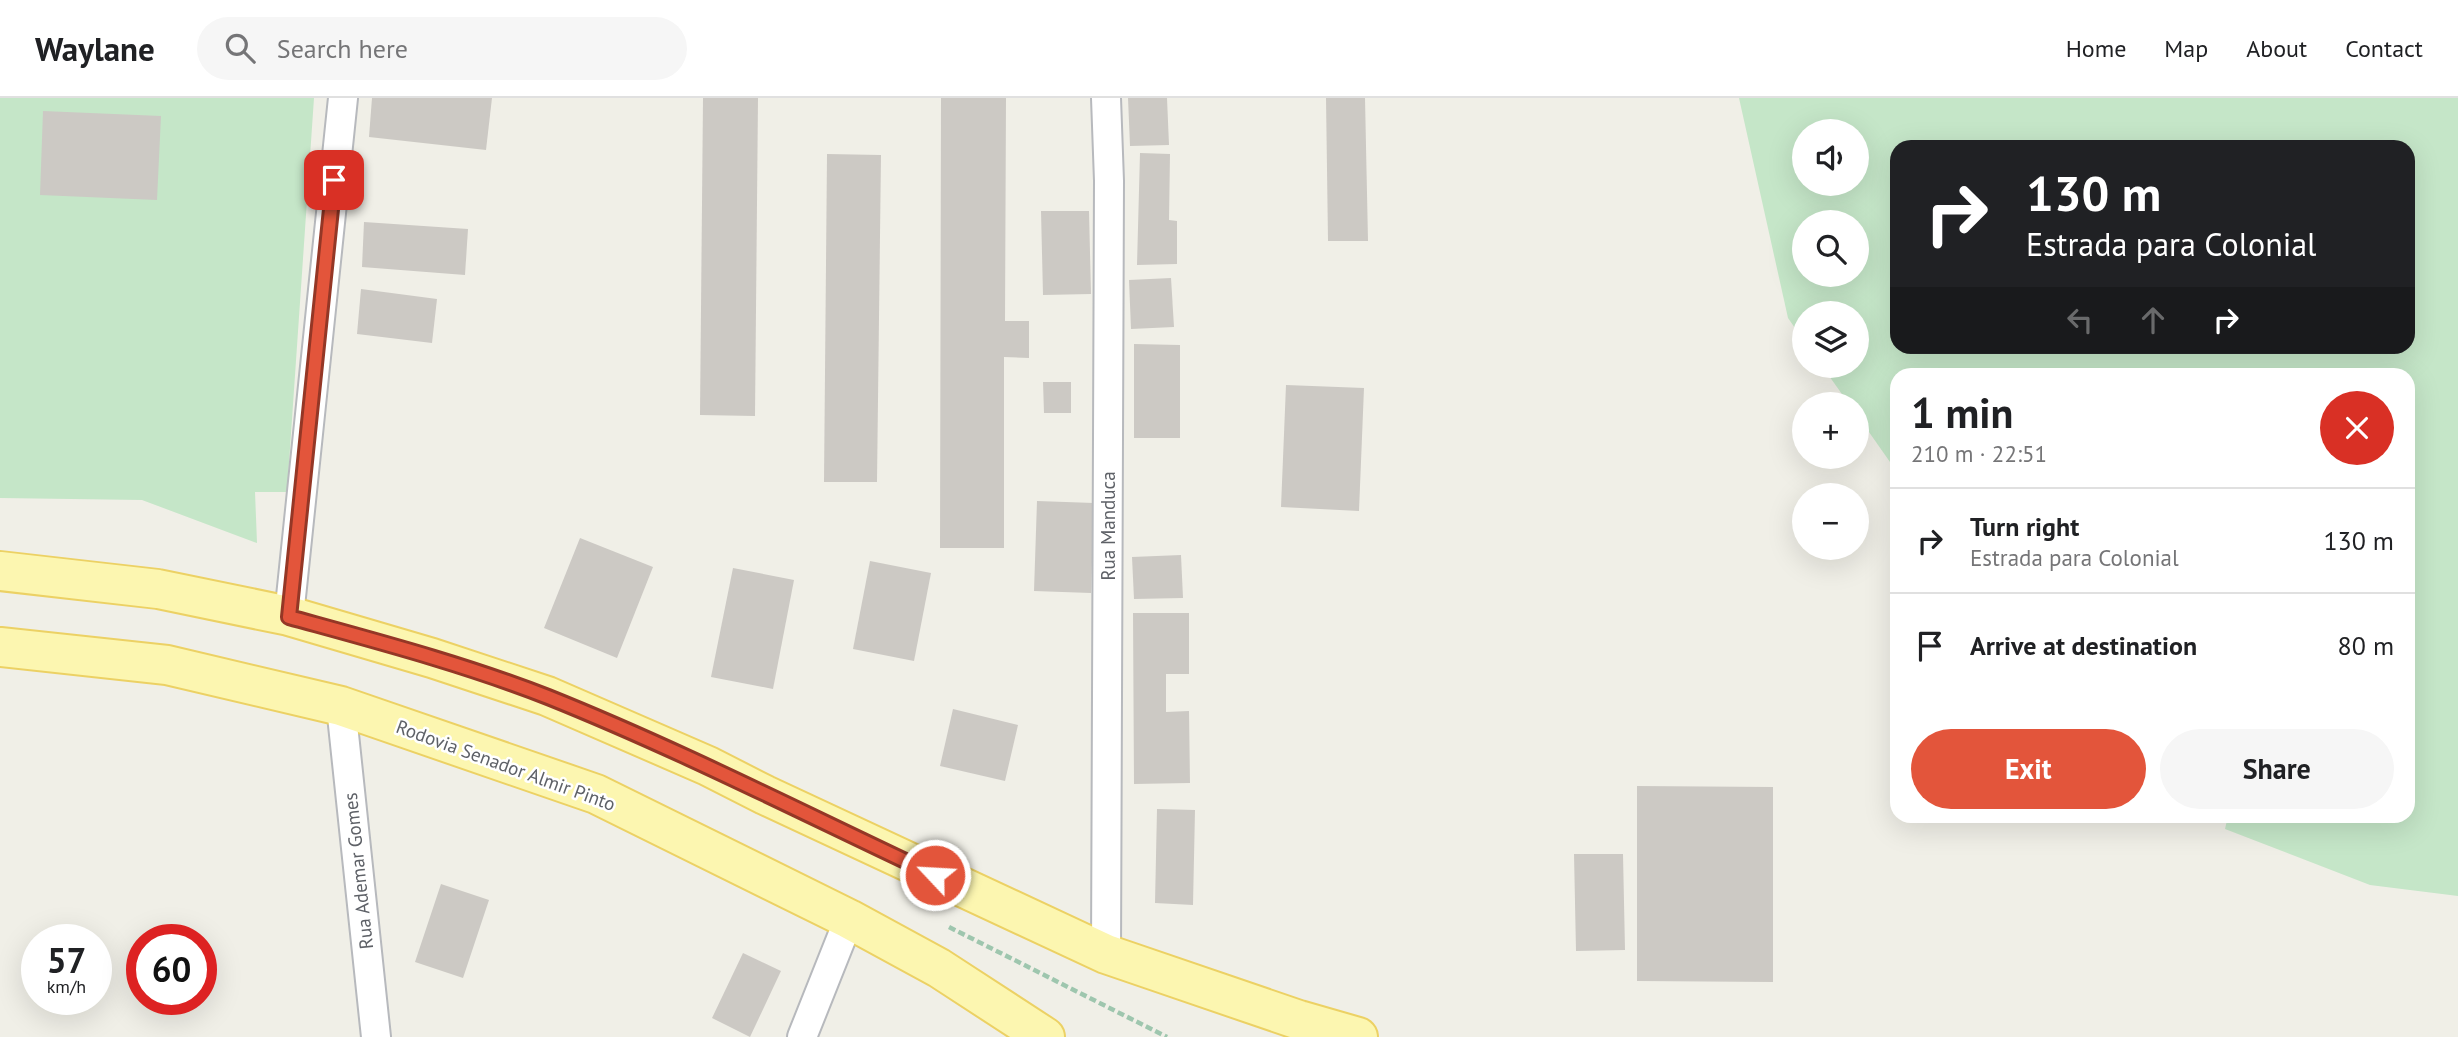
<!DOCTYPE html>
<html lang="en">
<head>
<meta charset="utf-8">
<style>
	body { margin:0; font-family:"PT Sans",sans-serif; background:#f6f6f6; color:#202124; height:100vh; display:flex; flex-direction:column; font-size:26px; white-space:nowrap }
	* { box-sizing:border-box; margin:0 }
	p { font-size:23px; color:#757577 }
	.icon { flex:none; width:38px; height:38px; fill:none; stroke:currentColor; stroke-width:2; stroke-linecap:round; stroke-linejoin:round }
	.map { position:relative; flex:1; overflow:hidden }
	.details { position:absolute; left:1890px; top:270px; width:525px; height:455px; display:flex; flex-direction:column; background:#fff; border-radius:21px; box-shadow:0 7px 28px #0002 }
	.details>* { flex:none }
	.guide { position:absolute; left:1890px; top:42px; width:525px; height:214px; border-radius:21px; box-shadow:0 7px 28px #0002; background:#202124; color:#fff; overflow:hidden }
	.buttons { position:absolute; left:1792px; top:21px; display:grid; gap:14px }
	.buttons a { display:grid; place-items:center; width:77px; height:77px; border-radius:50%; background:#fff; box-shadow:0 7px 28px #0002; font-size:35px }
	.speed { position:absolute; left:21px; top:826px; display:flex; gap:14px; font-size:35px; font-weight:700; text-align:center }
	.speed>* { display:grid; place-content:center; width:91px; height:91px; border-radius:50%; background:#fff; box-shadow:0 7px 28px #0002; line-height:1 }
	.speed small { font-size:18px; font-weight:400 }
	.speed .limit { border:10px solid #d22; background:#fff; color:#111 }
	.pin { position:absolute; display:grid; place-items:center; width:60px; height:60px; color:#fff; margin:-30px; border-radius:14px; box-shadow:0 4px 10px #0006 }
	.me { position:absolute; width:77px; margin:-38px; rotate:295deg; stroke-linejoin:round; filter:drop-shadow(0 0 5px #0008) }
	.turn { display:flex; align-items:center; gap:24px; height:147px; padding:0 21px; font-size:32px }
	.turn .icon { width:91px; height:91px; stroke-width:2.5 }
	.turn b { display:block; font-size:49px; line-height:60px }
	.lanes { display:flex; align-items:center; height:66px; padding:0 21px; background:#0003; justify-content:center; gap:35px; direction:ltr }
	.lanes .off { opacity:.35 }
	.round { display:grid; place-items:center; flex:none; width:74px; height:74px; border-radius:37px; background:#f6f6f6 }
	.head { display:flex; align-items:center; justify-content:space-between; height:119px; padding:0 21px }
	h1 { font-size:42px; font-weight:600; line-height:52px }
	.action { display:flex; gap:14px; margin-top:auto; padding:14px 21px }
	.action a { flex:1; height:80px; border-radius:42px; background:#e3553b; color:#fff; font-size:28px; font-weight:600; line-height:80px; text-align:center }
	.action a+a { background:#f6f6f6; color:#202124 }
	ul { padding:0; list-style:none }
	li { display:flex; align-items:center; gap:21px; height:105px; padding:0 21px; border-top:2px solid #e0e0e0 }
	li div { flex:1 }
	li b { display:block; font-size:26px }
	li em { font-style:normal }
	header { display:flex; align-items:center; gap:42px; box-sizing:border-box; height:98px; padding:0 35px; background:#fff; border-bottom:2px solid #e0e0e0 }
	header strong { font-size:33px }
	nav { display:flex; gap:38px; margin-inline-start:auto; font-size:24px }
	.search { width:490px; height:63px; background:#f6f6f6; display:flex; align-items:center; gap:18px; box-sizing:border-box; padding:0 24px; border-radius:38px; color:#757577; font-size:26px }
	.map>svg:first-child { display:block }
</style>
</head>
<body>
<header>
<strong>Waylane</strong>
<div class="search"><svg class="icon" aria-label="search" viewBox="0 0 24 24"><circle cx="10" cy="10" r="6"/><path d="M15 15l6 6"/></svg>Search here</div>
<nav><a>Home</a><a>Map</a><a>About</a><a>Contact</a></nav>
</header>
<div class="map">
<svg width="2458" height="939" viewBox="0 0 2458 939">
	<rect width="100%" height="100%" fill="#f0efe7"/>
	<g fill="#c5e6c8" fill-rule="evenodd">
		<path d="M0 0H314L287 394H255L257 445 142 402 0 400Z"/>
		<path d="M1739 0H2458V798L2370 787 2225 731 2228 718H2408V276H1897V374L1857 317V306H1849L1822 268H1857V215H1804V243L1788 220ZM1804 33H1857V86H1804ZM1897 49H2408V248H1897ZM1804 124H1857V177H1804Z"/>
	</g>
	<g fill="#ccc9c4">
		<path d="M372 0H492L486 52 369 39Z"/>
		<path d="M703 0H758L755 318 700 317Z"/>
		<path d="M941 0H1006L1005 223H1029V260L1004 259V450H940Z"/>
		<path d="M1128 0H1167L1169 47 1130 48Z"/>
		<path d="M1326 0H1365L1368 143H1328Z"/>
		<path d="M43 13 161 18 157 102 40 97Z"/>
		<path d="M1140 55 1170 56 1169 122 1177 123V166L1137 167Z"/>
		<path d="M827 56 881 57 877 384H824Z"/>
		<path d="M1041 113H1089L1091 196 1043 197Z"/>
		<path d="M364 124 468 131 465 177 362 169Z"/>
		<path d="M1171 180 1174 229 1131 231 1129 182Z"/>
		<path d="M361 191 437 201 432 245 357 236Z"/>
		<path d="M1134 246 1180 247V340H1134Z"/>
		<path d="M1043 284H1071V315H1044Z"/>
		<path d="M1286 287 1364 290 1359 413 1281 409Z"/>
		<path d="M1037 403 1094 405 1091 495 1034 493Z"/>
		<path d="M580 440 653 469 617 560 544 530Z"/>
		<path d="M1181 457 1183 500 1134 501 1132 459Z"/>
		<path d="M870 463 931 475 914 563 853 551Z"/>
		<path d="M733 470 794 482 773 591 711 579Z"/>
		<path d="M1133 515H1189V576H1166V614L1189 613 1190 685 1134 686Z"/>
		<path d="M953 611 1018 627 1005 683 940 668Z"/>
		<path d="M1637 688 1773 689V884L1637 883Z"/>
		<path d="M1157 711 1195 712 1193 807 1155 805Z"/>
		<path d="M1574 756H1623L1625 852 1576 853Z"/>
		<path d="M441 786 489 802 463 880 415 864Z"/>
		<path d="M743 855 781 873 750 939 712 920Z"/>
	</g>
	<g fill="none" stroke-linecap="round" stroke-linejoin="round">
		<g stroke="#b7b9bd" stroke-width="32">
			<g id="minor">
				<path d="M289 518 343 0"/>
				<path d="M341 608 376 939"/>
				<path d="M1106 856 1109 83 1106 0"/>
				<path d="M802 939 849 821"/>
			</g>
		</g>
		<g stroke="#ecd164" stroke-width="42">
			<g id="primary">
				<path d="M0 473 158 491 289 518 432 560 547 598 708 668 765 697 1106 856 1299 922 1358 939"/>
				<path d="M0 549 167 567 341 608 596 696 849 821 939 870 1045 939"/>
			</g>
		</g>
		<path stroke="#9ec6ae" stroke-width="4.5" stroke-dasharray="7 3.5" stroke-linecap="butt" d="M949 829 1167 939"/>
		<use href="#minor" stroke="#fff" stroke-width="28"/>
		<use href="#primary" stroke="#fcf6b0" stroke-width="38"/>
	</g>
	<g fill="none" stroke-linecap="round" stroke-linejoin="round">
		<g stroke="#943726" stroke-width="18">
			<path id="route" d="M334 82 289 519C376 543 464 566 548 599 680 652 807 717 935 777"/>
		</g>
		<use href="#route" stroke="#e3553b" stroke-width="12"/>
	</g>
	<g text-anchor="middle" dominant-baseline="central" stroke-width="5" stroke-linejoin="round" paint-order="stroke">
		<g font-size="19" fill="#5e6167" stroke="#fff">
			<text transform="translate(1108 428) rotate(-90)">Rua Manduca</text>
			<text transform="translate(506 667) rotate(20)">Rodovia Senador Almir Pinto</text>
			<text transform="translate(358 773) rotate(-96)">Rua Ademar Gomes</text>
		</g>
	</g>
</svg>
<div class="buttons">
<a><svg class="icon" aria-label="sound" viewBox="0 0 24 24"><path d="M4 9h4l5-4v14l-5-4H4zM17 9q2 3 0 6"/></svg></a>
<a><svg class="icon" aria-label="search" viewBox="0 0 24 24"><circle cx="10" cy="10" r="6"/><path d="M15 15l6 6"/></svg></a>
<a><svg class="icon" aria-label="layers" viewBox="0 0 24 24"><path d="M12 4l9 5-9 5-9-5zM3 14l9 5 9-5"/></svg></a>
<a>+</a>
<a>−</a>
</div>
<div class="speed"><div>57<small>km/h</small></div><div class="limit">60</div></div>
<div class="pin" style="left:334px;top:82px;background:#d93025"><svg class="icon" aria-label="arrive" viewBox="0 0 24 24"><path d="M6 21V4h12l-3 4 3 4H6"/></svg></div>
<svg class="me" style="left:935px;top:777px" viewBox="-20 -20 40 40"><circle r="17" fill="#e3553b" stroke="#fff" stroke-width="3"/><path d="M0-11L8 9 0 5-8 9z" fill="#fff"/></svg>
<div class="guide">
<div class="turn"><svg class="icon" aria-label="right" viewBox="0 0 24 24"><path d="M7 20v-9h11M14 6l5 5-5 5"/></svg><div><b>130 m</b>Estrada para Colonial</div></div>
<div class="lanes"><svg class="icon off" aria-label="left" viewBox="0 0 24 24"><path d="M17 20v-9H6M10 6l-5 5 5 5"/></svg><svg class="icon off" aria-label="ahead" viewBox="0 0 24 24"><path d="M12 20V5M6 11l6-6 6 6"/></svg><svg class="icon" aria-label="right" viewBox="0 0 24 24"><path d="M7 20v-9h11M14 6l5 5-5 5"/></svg></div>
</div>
<section class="details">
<div class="head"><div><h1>1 min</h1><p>210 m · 22:51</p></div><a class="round" style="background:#d93025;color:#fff"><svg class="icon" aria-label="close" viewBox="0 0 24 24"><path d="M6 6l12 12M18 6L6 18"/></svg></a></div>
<ul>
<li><svg class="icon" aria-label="right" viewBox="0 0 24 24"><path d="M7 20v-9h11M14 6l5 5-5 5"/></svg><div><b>Turn right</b><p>Estrada para Colonial</p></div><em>130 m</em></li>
<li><svg class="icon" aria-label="arrive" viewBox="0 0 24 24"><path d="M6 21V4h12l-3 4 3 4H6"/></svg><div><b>Arrive at destination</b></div><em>80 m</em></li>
</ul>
<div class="action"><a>Exit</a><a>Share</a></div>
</section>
</div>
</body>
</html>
